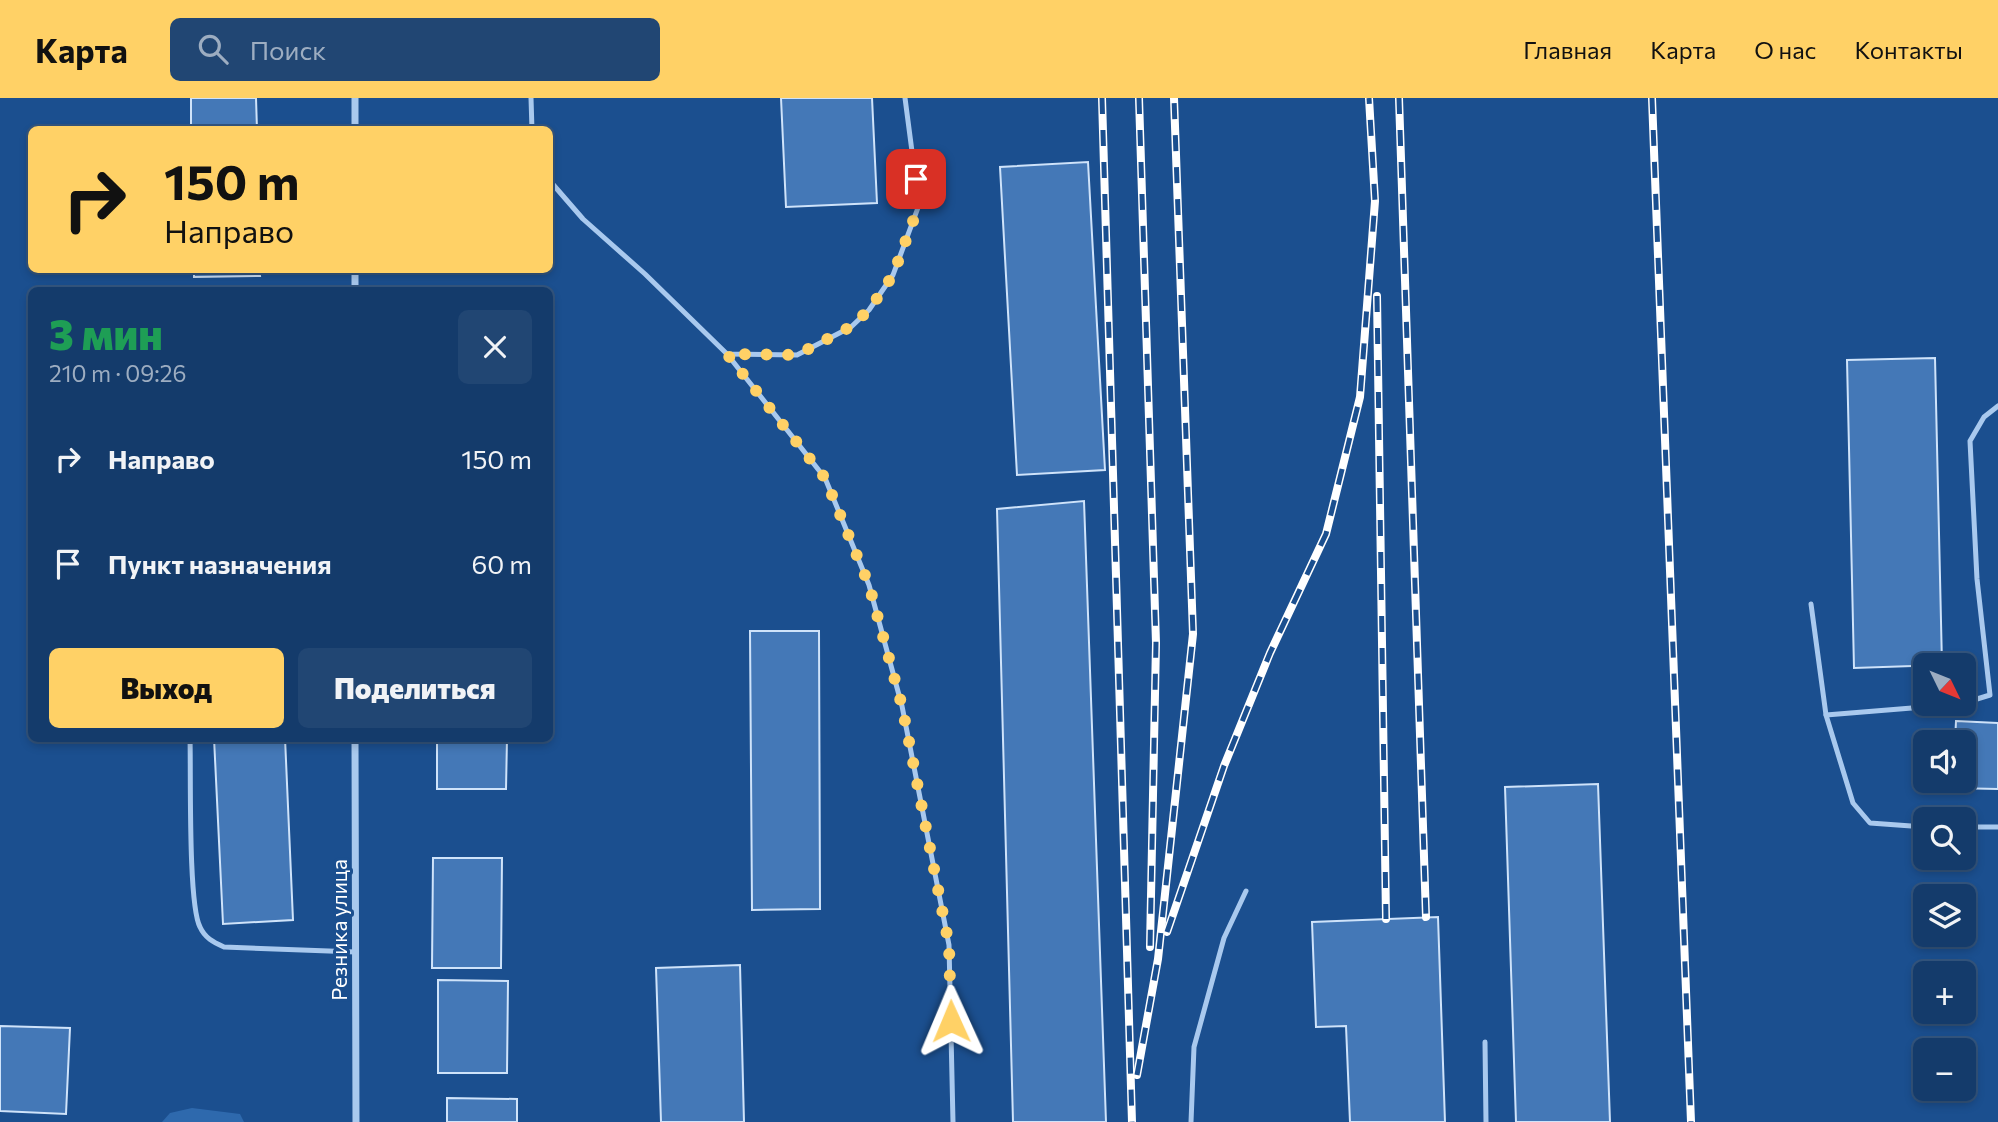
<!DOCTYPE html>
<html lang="ru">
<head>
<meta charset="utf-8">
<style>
	body { margin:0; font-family:Commissioner,sans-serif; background:#214673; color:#f1f3f6; height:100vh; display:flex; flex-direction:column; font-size:26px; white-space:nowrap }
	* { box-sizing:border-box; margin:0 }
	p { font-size:23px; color:#9dadc1 }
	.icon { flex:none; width:38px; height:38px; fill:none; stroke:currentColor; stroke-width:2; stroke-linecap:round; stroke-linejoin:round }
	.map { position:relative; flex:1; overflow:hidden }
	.side { position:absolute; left:28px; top:189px; width:525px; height:455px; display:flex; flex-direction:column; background:#143b6b; border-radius:10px; box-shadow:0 4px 10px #0003,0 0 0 2px #33557e }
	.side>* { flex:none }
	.banner { position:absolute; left:28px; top:28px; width:525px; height:147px; border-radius:10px; box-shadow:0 4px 10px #0003,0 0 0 2px #33557e; background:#ffd166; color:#111; overflow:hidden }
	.needle { width:46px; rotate:133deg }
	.buttons { position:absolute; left:1913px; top:555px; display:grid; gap:14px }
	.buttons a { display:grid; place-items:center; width:63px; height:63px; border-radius:10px; background:#143b6b; box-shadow:0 4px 10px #0003,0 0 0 2px #33557e; font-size:35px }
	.pin { position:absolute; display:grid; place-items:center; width:60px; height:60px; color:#fff; margin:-30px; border-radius:14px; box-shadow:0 4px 10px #0006 }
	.me { position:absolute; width:77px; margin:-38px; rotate:359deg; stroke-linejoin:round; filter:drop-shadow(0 0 5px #0008) }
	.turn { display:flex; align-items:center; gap:24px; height:147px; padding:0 21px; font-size:32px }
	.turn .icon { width:91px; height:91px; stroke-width:2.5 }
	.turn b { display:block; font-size:49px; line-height:60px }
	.round { display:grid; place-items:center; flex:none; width:74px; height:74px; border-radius:10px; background:#214673 }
	.headline { display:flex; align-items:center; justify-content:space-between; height:119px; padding:0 21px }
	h1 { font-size:42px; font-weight:800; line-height:52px; color:#1e9e55 }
	.primary-button { display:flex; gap:14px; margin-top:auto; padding:14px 21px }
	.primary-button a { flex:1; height:80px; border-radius:10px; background:#ffd166; color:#111; font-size:28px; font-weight:800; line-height:80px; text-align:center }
	.primary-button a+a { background:#214673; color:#f1f3f6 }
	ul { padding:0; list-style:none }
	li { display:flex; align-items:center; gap:21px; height:105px; padding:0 21px }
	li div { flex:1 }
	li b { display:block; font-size:26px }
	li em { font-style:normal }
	header { display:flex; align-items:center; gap:42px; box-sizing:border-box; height:98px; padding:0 35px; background:#ffd166; color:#111 }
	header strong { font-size:33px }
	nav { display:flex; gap:38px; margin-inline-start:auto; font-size:24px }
	.search { width:490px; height:63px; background:#214673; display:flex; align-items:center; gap:18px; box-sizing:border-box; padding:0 24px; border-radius:10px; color:#9dadc1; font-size:26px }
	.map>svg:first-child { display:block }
</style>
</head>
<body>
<header>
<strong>Карта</strong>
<div class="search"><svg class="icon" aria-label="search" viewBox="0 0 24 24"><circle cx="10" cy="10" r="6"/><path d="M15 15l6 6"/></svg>Поиск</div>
<nav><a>Главная</a><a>Карта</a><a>О нас</a><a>Контакты</a></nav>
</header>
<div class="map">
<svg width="1998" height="1024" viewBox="0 0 1998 1024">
	<rect width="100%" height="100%" fill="#1b4f8f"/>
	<path fill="#2e69ad" d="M192 1010 240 1016 244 1024H162L170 1015Z"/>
	<g fill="#4478b7" stroke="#cfe3fa" stroke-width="2">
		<path d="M191 0H256L257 32H191Z"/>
		<path d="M781 0H872L877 105 786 109Z"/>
		<path d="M1088 64 1105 372 1017 377 1000 69Z"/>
		<path d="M194 172H259L260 178 194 179Z"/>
		<path d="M1935 260 1942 567 1854 570 1847 262Z"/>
		<path d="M1084 403 1106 1024H1013L997 411Z"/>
		<path d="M750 533H819L820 811 752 812Z"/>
		<path d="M1956 623 1998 625V691L1953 690 1954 682H1964V644H1955Z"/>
		<path d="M214 640H285L293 822 223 826Z"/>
		<path d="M437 640H507L506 691H437Z"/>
		<path d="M1598 686 1610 1024H1516L1505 689Z"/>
		<path d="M433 760H502L501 870H432Z"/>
		<path d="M1438 819 1445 1024H1350L1346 928 1316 929 1312 824Z"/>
		<path d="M740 867 744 1024H661L656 870Z"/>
		<path d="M438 882 508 883 507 975H438Z"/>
		<path d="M0 928 70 930 66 1016 0 1013Z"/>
		<path d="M447 1000 517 1001V1024H447Z"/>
	</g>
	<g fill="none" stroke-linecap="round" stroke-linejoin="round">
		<g stroke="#a9c9ee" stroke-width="5">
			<path d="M531 0 532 32"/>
			<path d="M550 83 583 121 645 176 727 256 797 257 851 229 869 212 893 177 919 107 905 0"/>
			<path d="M727 256 825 380 869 487 902 608 949 847 953 1024"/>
			<path d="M1811 506 1826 617 1853 705 1870 725 1925 729"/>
			<path d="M1964 605 1990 597 1977 481 1970 343 1984 319 1998 308"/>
			<path d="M1826 617 1961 606"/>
			<path d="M190 640C191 675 188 806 200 829 205 840 213 844 224 849L356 854"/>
			<path d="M1964 729H1998"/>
			<path d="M1485 944 1486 1024"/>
			<path d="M1191 1024 1194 949 1224 840 1246 793"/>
		</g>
		<g stroke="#a9c9ee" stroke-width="7">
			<path d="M355 0V32"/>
			<path d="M355 172V192"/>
			<path d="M355 640 356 1024"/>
		</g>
		<g stroke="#fff" stroke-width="8">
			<g id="rail">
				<path d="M1102 0 1132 1024"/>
				<path d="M1139 0 1156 545 1150 849"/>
				<path d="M1399 0 1426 819"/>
				<path d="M1652 0 1691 1024"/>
				<path d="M1377 198 1386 821"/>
				<path d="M1167 834 1224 668 1270 555 1326 436 1360 299 1375 103 1369 0"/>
				<path d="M1137 977 1158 861 1193 536 1174 0"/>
			</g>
		</g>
		<use href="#rail" stroke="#1b4f8f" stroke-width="5" stroke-dasharray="16" stroke-linecap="butt"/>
	</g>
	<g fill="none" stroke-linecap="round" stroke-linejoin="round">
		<path stroke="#ffd166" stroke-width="12" stroke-dasharray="0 21.6" d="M916 81 919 107 893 177 869 212 850 229 797 257 727 256 825 380 869 487 902 608 949 847 951 923"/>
	</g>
	<g text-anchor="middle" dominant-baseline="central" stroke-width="6" stroke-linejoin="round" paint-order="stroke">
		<g font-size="21" fill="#fff" stroke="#1b4f8f">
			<text transform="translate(338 832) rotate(-90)">Резника улица</text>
		</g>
	</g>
</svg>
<div class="buttons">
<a><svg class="needle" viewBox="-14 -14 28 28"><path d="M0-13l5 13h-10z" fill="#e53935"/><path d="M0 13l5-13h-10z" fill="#9dadc1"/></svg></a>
<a><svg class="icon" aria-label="sound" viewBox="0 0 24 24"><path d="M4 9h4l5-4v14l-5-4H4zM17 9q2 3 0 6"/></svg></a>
<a><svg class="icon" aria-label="search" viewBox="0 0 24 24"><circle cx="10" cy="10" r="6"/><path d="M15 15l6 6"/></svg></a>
<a><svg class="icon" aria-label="layers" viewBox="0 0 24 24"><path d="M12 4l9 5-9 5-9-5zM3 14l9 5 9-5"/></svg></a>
<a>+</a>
<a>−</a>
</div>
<div class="pin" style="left:916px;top:81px;background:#d93025"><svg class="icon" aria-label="arrive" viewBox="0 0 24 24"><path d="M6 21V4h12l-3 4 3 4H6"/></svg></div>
<svg class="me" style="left:951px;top:923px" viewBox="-20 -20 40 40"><path d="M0-17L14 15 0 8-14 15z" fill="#ffd166" stroke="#fff" stroke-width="4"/></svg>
<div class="banner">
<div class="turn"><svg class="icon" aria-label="right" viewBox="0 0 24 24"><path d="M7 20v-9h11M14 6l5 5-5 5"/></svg><div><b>150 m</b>Направо</div></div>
</div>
<section class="side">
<div class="headline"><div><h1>3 мин</h1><p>210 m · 09:26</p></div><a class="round"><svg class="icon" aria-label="close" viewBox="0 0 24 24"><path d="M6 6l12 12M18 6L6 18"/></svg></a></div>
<ul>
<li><svg class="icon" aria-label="right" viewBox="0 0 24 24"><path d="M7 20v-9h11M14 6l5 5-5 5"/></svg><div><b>Направо</b></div><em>150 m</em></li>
<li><svg class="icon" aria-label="arrive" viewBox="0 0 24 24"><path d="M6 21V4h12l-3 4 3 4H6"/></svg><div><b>Пункт назначения</b></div><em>60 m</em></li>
</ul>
<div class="primary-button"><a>Выход</a><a>Поделиться</a></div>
</section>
</div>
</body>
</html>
